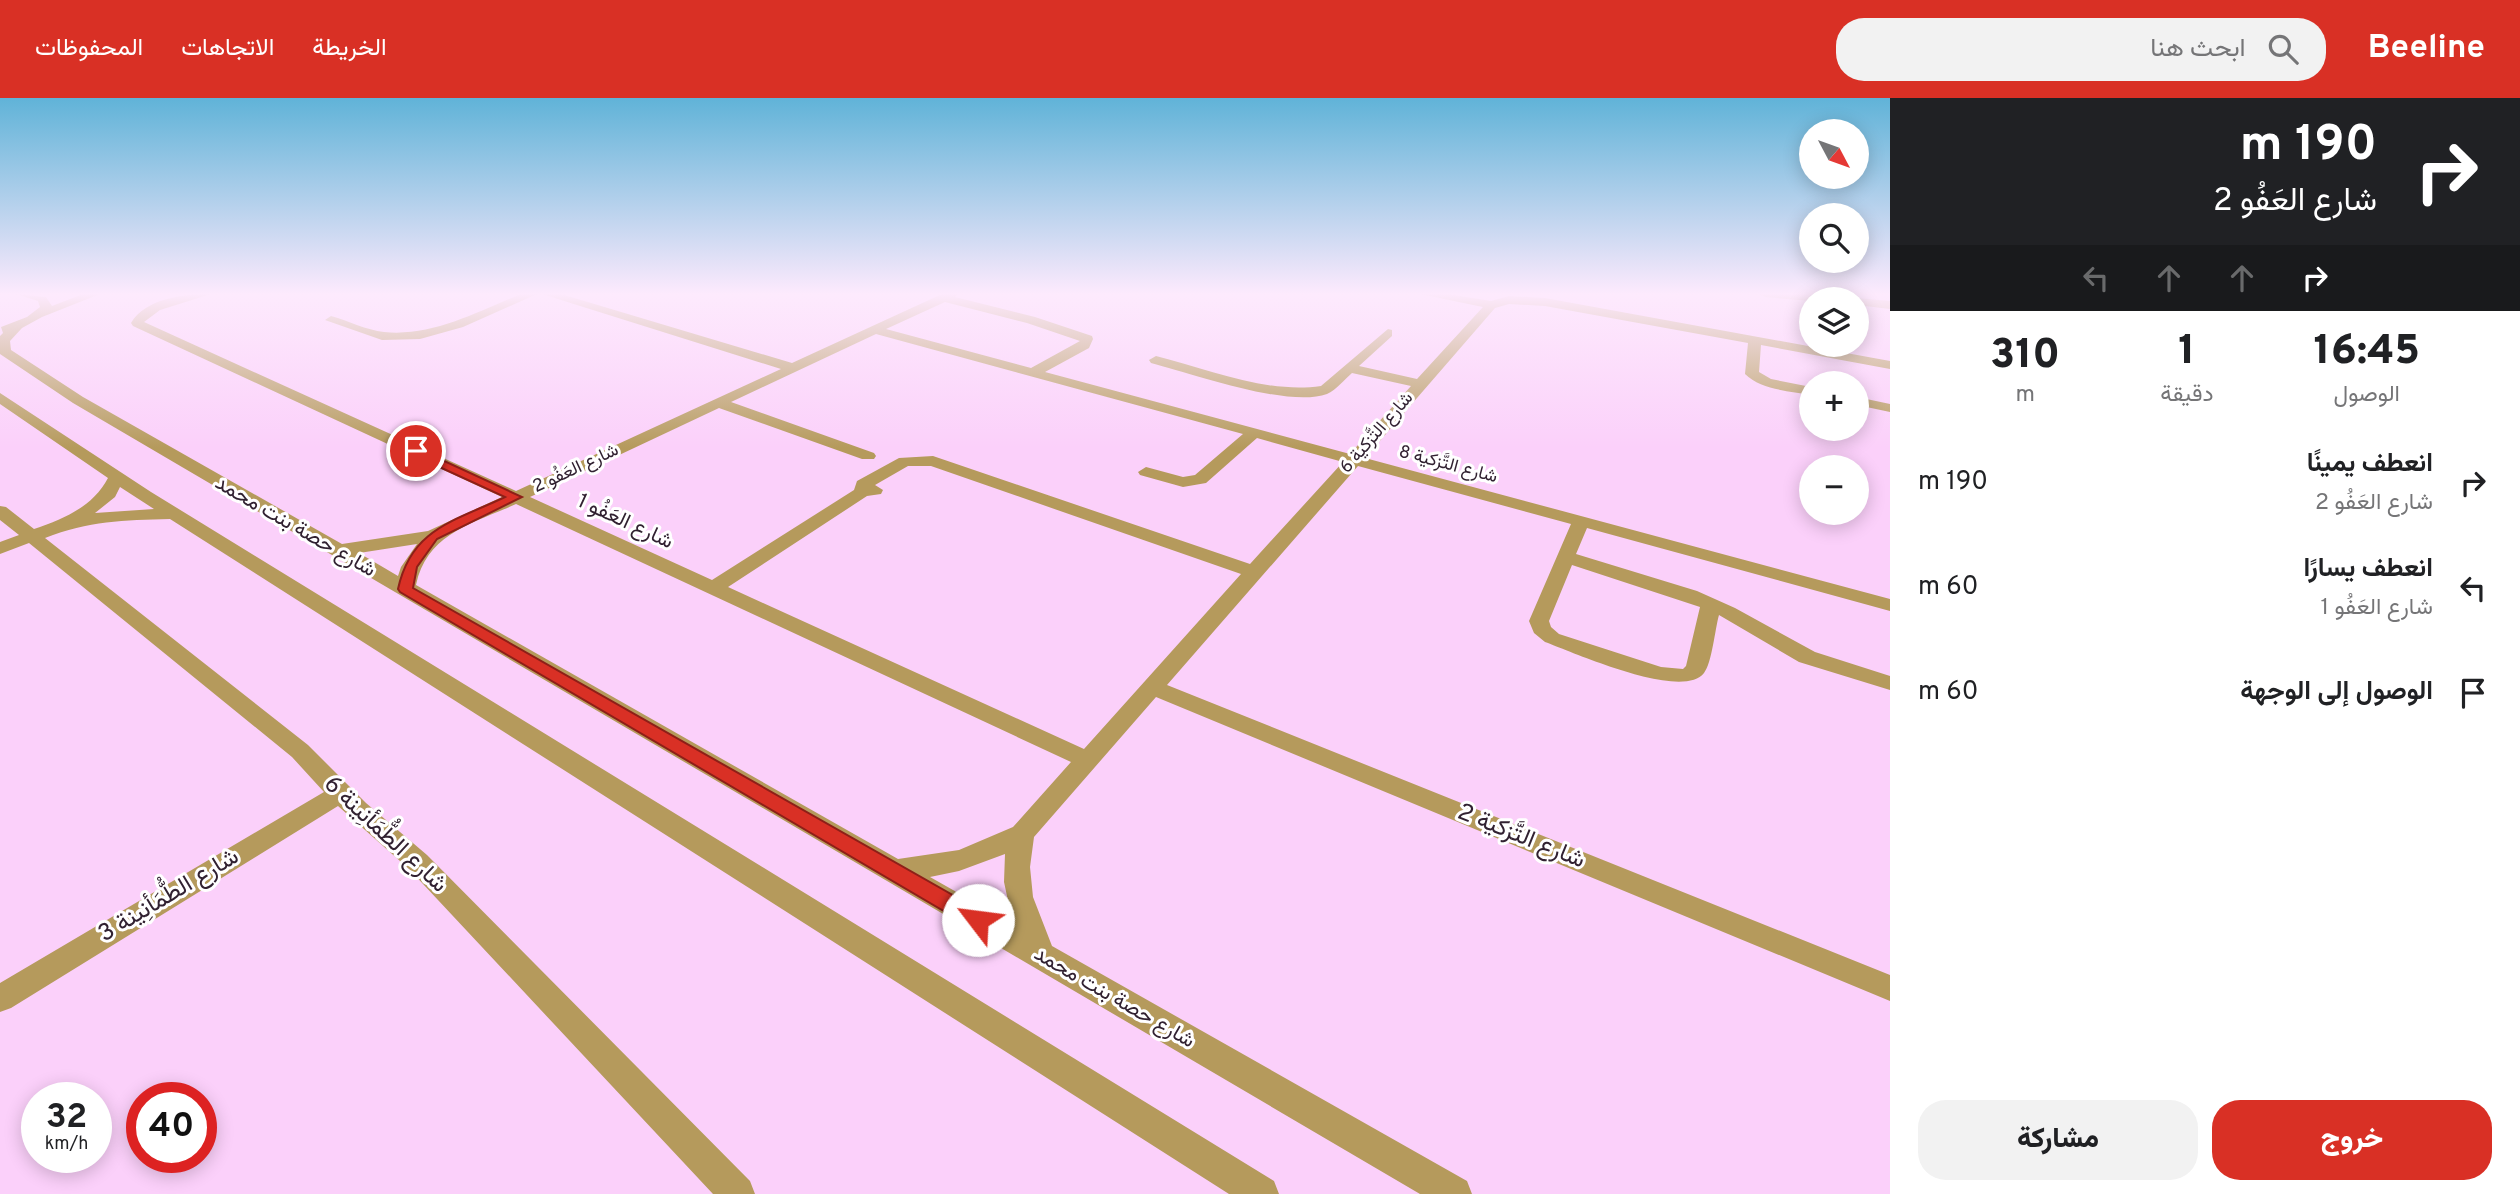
<!DOCTYPE html>
<html lang="ar">
<head>
<meta charset="utf-8">
<style>
	body { margin:0; font-family:Overpass,Vazirmatn,sans-serif; background:#f2f2f2; color:#202124; direction:rtl; height:100vh; display:flex; flex-direction:column; font-size:26px; white-space:nowrap }
	* { box-sizing:border-box; margin:0 }
	p { font-size:23px; color:#757577 }
	.icon { flex:none; width:38px; height:38px; fill:none; stroke:currentColor; stroke-width:2; stroke-linecap:round; stroke-linejoin:round }
	.map { position:relative; flex:1; overflow:hidden; direction:ltr }
	.side { display:flex; flex-direction:column; background:#fff; width:630px }
	.side>* { flex:none }
	.hud { background:#202124; color:#fff; overflow:hidden }
	.needle { width:46px; rotate:131deg }
	.controls { position:absolute; left:1799px; top:21px; display:grid; gap:14px }
	.controls a { display:grid; place-items:center; width:70px; height:70px; border-radius:50%; background:#fff; box-shadow:0 4px 18px #0003; font-size:35px }
	.speed { position:absolute; left:21px; top:984px; display:flex; gap:14px; font-size:35px; font-weight:700; text-align:center }
	.speed>* { display:grid; place-content:center; width:91px; height:91px; border-radius:50%; background:#fff; box-shadow:0 4px 18px #0003; line-height:1 }
	.speed small { font-size:18px; font-weight:400 }
	.speed .limit { border:10px solid #d22; background:#fff; color:#111 }
	.pin { position:absolute; display:grid; place-items:center; width:60px; height:60px; color:#fff; margin:-30px; border:4px solid #fff; border-radius:50%; box-shadow:0 2px 7px #0007 }
	.me { position:absolute; width:77px; margin:-38px; rotate:300deg; stroke-linejoin:round; filter:drop-shadow(0 0 5px #0008) }
	.turn { display:flex; align-items:center; gap:24px; height:147px; padding:0 28px; font-size:32px }
	.turn .icon { width:91px; height:91px; stroke-width:2.5 }
	.turn b { display:block; font-size:49px; line-height:60px }
	.lanes { display:flex; align-items:center; height:66px; padding:0 28px; background:#0003; justify-content:center; gap:35px; direction:ltr }
	.lanes .off { opacity:.35 }
	.eta { display:flex; justify-content:space-evenly; align-items:center; height:119px; text-align:center }
	.eta b { font-size:42px; font-weight:800; line-height:49px }
	.action { display:flex; gap:14px; margin-top:auto; padding:14px 28px }
	.action a { flex:1; height:80px; border-radius:28px; background:#d93025; color:#fff; font-size:28px; font-weight:800; line-height:80px; text-align:center }
	.action a+a { background:#f2f2f2; color:#202124 }
	ul { padding:0; list-style:none }
	li { display:flex; align-items:center; gap:21px; height:105px; padding:0 28px }
	li div { flex:1 }
	li b { display:block; font-size:26px }
	li em { font-style:normal }
	header { display:flex; align-items:center; gap:42px; box-sizing:border-box; height:98px; padding:0 35px; background:#d93025; color:#fff }
	header strong { font-size:33px }
	nav { display:flex; gap:38px; margin-inline-start:auto; font-size:24px }
	.search { width:490px; height:63px; background:#f2f2f2; display:flex; align-items:center; gap:18px; box-sizing:border-box; padding:0 24px; border-radius:28px; color:#757577; font-size:26px }
	main { display:flex; flex:1; min-height:0 }
	.map>svg:first-child { display:block }
</style>
</head>
<body>
<header>
<strong>Beeline</strong>
<div class="search"><svg class="icon" aria-label="search" viewBox="0 0 24 24"><circle cx="10" cy="10" r="6"/><path d="M15 15l6 6"/></svg>ابحث هنا</div>
<nav><a>الخريطة</a><a>الاتجاهات</a><a>المحفوظات</a></nav>
</header>
<main>
<section class="side">
<div class="hud">
<div class="turn"><svg class="icon" aria-label="right" viewBox="0 0 24 24"><path d="M7 20v-9h11M14 6l5 5-5 5"/></svg><div><b>190 m</b>شارع العَفُو 2</div></div>
<div class="lanes"><svg class="icon off" aria-label="left" viewBox="0 0 24 24"><path d="M17 20v-9H6M10 6l-5 5 5 5"/></svg><svg class="icon off" aria-label="ahead" viewBox="0 0 24 24"><path d="M12 20V5M6 11l6-6 6 6"/></svg><svg class="icon off" aria-label="ahead" viewBox="0 0 24 24"><path d="M12 20V5M6 11l6-6 6 6"/></svg><svg class="icon" aria-label="right" viewBox="0 0 24 24"><path d="M7 20v-9h11M14 6l5 5-5 5"/></svg></div>
</div>
<div class="eta">
<div><b>16:45</b><p>الوصول</p></div>
<div><b>1</b><p>دقيقة</p></div>
<div><b>310</b><p>m</p></div>
</div>
<ul>
<li><svg class="icon" aria-label="right" viewBox="0 0 24 24"><path d="M7 20v-9h11M14 6l5 5-5 5"/></svg><div><b>انعطف يمينًا</b><p>شارع العَفُو 2</p></div><em>190 m</em></li>
<li><svg class="icon" aria-label="left" viewBox="0 0 24 24"><path d="M17 20v-9H6M10 6l-5 5 5 5"/></svg><div><b>انعطف يسارًا</b><p>شارع العَفُو 1</p></div><em>60 m</em></li>
<li><svg class="icon" aria-label="arrive" viewBox="0 0 24 24"><path d="M6 21V4h12l-3 4 3 4H6"/></svg><div><b>الوصول إلى الوجهة</b></div><em>60 m</em></li>
</ul>
<div class="action"><a>خروج</a><a>مشاركة</a></div>
</section>
<div class="map">
<svg width="1890" height="1096" viewBox="0 0 1890 1096">
	<rect width="100%" height="100%" fill="#fbd0fa"/>
	<g fill="none" stroke-linecap="round" stroke-linejoin="round">
		<g fill="#b59a5c" fill-rule="evenodd">
			<path d="M16 196 46 199 52 208 83 196H100L42 219 22 230 10 243 11 252 83 299 342 446 428 433 502 399 133 228 131 225C146 200 184 196 211 196L160 212 144 224 516 393 781 271 542 196H561L792 265 942 196H958L955 199 1035 219 1092 238 1093 241 1089 250 1045 274 1350 356 1411 288 1352 275C1345 281 1336 292 1327 296 1288 310 1193 276 1151 265L1149 262 1156 258C1208 271 1266 296 1321 288L1388 231 1392 232V238L1359 268 1417 281 1483 209 1420 196H1448L1491 203 1509 198 1545 200 1890 263V271L1761 247 1759 274 1771 281 1811 289V297C1790 293 1761 292 1745 276L1748 245 1545 208 1509 206 1495 210 1365 360 1890 501V513L1587 430 1576 456 1697 493 1735 510 1815 554 1890 578V592L1799 564 1719 517C1715 531 1712 565 1704 575 1682 603 1575 555 1545 544L1534 535 1529 523 1571 426 1358 368 1167 587 1890 877V903L1156 599 1034 739 1030 769 1033 799 1052 848 1467 1083 1472 1096H1420L73 305 0 256V238L3 235 1 229 27 219 40 209 38 203ZM945 204 1027 225 1080 243 1031 270 886 231ZM876 236 1243 336 1195 377 1183 379 1146 369 1138 374 1140 377 1183 389 1206 385 1257 340 1343 364 1250 466 933 358 899 360 857 383 854 392 712 482 530 399 719 310 862 361H874L876 358 874 355 731 304ZM908 368H931L1241 476 1084 651 728 489 867 398 881 396 883 392 875 387ZM516 406 1071 664 1013 729 959 752 898 761 416 487C427 435 472 426 516 406ZM417 446 401 469 398 478 359 455ZM1572 467 1700 509 1686 568 1683 571 1661 569 1559 536 1551 529 1549 523ZM1005 756 1004 784 1013 826 930 779 959 773Z"/>
			<path d="M521 196H537L463 229 420 241 382 242 325 222 331 218C349 223 366 232 384 234 432 239 477 214 521 196Z"/>
			<path d="M1759 196C1779 196 1813 190 1829 201H1811V203L1765 199Z"/>
			<path d="M1857 200 1890 203V211L1857 207V201H1854Z"/>
			<path d="M0 295 151 394 1274 1083 1279 1096H1229L170 421C123 422 89 423 45 440L308 647 366 705 427 757 750 1083 755 1096H713L409 771 338 708 11 910 0 914V885L324 694 292 659 29 445 0 456V444L19 437 0 422V408L6 409 34 431C63 421 93 409 108 380L0 306ZM120 389 154 411 95 415 115 399Z"/>
			<path d="M1857 299 1890 306V314L1857 307Z"/>
		</g>
	</g>
	<linearGradient id="sky" x2="0" y2="1"><stop stop-color="#60b3d8"/><stop offset="0.56" stop-color="#fdeafd"/><stop offset="1" stop-color="#fdeafd" stop-opacity="0"/></linearGradient>
	<rect width="1890" height="350" fill="url(#sky)"/>
	<path fill="#d93025" stroke="#8d1f18" stroke-width="2" d="M416 350 522 399 437 441 417 469 413 490 986 816 989 822 986 829 978 831 971 829 400 494 398 491C411 430 455 423 505 399L411 356V351Z"/>
	<g text-anchor="middle" dominant-baseline="central" stroke-width="6" stroke-linejoin="round" paint-order="stroke">
		<g font-size="18" fill="#312131" stroke="#fff">
			<text transform="translate(1377 335) rotate(-49)">شارع التَّزكية 6</text>
			<text transform="translate(1448 367) rotate(15)">شارع التَّزكية 8</text>
			<text transform="translate(576 371) rotate(-25)">شارع العَفُو 2</text>
		</g>
		<g font-size="21" fill="#312131" stroke="#fff">
			<text transform="translate(625 424) rotate(25)">شارع العَفُو 1</text>
			<text transform="translate(295 429) rotate(30)">شارع حصة بنت محمد</text>
			<text transform="translate(1114 900) rotate(30)">شارع حصة بنت محمد</text>
		</g>
		<g font-size="24" fill="#312131" stroke="#fff">
			<text transform="translate(385 737) rotate(43)">شارع الطُّمَأنِينة 6</text>
			<text transform="translate(1521 739) rotate(22)">شارع التَّزكية 2</text>
			<text transform="translate(169 798) rotate(-31)">شارع الطُّمَأنِينة 3</text>
		</g>
	</g>
</svg>
<div class="controls">
<a><svg class="needle" viewBox="-14 -14 28 28"><path d="M0-13l5 13h-10z" fill="#e53935"/><path d="M0 13l5-13h-10z" fill="#757577"/></svg></a>
<a><svg class="icon" aria-label="search" viewBox="0 0 24 24"><circle cx="10" cy="10" r="6"/><path d="M15 15l6 6"/></svg></a>
<a><svg class="icon" aria-label="layers" viewBox="0 0 24 24"><path d="M12 4l9 5-9 5-9-5zM3 14l9 5 9-5"/></svg></a>
<a>+</a>
<a>−</a>
</div>
<div class="speed"><div>32<small>km/h</small></div><div class="limit">40</div></div>
<div class="pin" style="left:416px;top:353px;background:#d93025"><svg class="icon" aria-label="arrive" viewBox="0 0 24 24"><path d="M6 21V4h12l-3 4 3 4H6"/></svg></div>
<svg class="me" style="left:978px;top:822px" viewBox="-20 -20 40 40"><circle r="19" fill="#fff"/><path d="M0-13L10 11 0 6-10 11z" fill="#d93025"/></svg>
</div>
</main>
</body>
</html>
